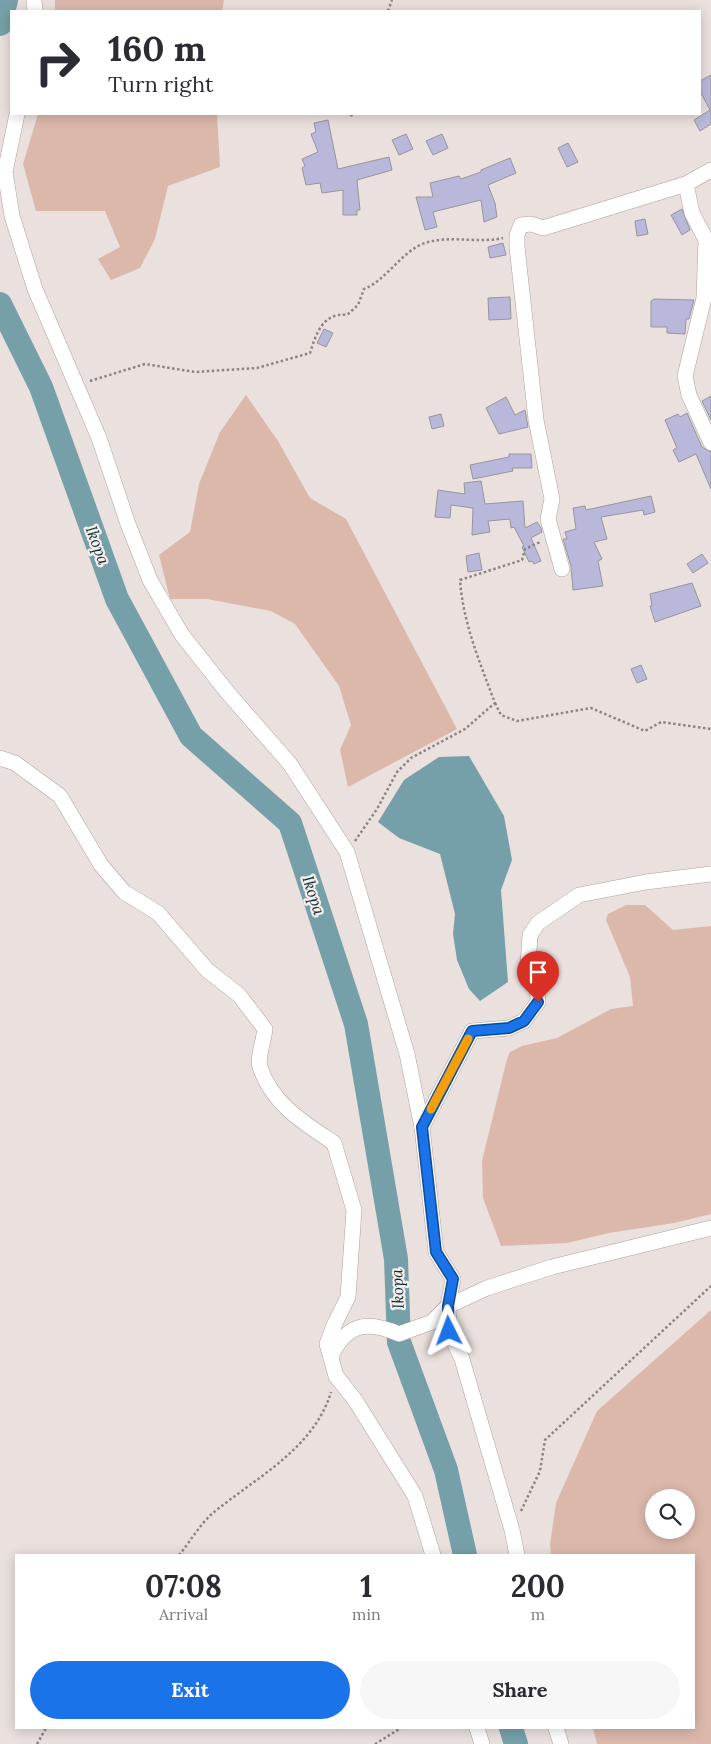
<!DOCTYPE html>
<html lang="en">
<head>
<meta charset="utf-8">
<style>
	body { margin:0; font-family:Lora,serif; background:#f7f7f7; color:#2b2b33; height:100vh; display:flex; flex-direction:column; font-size:19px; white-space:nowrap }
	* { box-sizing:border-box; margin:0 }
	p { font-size:16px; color:#7c7c81 }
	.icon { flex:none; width:28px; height:28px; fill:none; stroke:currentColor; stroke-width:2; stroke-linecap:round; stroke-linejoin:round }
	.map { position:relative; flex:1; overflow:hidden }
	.drawer { position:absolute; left:15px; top:1554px; width:680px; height:175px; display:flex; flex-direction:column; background:#fff; border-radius:0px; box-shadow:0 2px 12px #0003 }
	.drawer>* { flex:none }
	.hud { position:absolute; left:10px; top:10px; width:691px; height:105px; border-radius:0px; box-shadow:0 2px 12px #0003; background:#fff; color:#2b2b33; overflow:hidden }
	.buttons { position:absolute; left:645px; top:1489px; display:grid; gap:10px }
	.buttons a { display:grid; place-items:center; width:50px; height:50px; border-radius:50%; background:#fff; box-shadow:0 2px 12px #0003; font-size:25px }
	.pin { position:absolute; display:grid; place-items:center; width:42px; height:42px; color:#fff; margin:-51px -21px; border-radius:50% 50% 50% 0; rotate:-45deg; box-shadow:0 0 5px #0007 }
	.pin .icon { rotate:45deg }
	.me { position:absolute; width:55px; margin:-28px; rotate:357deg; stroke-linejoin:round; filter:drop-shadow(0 0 4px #0008) }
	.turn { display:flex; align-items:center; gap:18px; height:105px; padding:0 15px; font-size:22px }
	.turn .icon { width:65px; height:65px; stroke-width:2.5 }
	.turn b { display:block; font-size:35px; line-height:42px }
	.eta { display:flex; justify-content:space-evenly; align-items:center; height:85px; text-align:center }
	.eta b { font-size:30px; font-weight:700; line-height:35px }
	.cta { display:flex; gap:10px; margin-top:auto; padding:10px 15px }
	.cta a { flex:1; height:58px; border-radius:30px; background:#1a73e8; color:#fff; font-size:20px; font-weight:700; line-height:58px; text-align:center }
	.cta a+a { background:#f7f7f7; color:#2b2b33 }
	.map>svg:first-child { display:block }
</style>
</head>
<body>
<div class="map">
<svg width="711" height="1744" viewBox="0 0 711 1744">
	<rect width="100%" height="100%" fill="#eae0dd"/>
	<g fill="#dcb8ab" fill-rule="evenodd">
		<path d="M55 0H224L222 11H55Z"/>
		<path d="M38 114H217L220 167 168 186 155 239 140 268 111 280 98 259 120 247 105 211H36L23 164Z"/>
		<path d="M246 395 278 441 310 498 346 519 457 729 348 787 340 750 351 725 339 686 295 624 271 611 207 599H170L159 555 190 532 199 484 220 432Z"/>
		<path d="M626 905H645L673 930 711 926V1214L674 1223 609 1233 567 1243 501 1246 483 1198 482 1161 507 1059 510 1052 522 1046 557 1038 611 1009 633 1006 630 977 606 920 608 914Z"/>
		<path d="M711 1310V1744H597L593 1728H694V1555H551L550 1545 556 1503 597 1411ZM654 1498H686V1530H654Z"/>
	</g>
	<path fill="#76a0a9" d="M469 756 504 816 512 860 501 890 508 982 480 1001 469 989 457 960 453 934 455 914 440 854 399 838 378 822 404 780 439 757Z"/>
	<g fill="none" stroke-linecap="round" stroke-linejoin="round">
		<g stroke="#76a0a9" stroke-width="24">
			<path d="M0 24 6 0"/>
			<path d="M0 304 41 387 117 599 191 736 290 823 356 1024 396 1259 399 1342 446 1470 465 1555"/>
			<path d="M511 1728 516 1744"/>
		</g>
	</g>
	<g fill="#bab8da" stroke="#95959d">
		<path d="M711 75V124L700 131 694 120 710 110 700 91V81Z"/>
		<path d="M328 120 338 169 389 157 392 170 357 180 360 210H357V215H343V190L322 193 320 183 306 185 302 168 305 166 302 159 318 152 311 134 316 132 314 123Z"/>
		<path d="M406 134 413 149 399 155 392 140Z"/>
		<path d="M442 134 448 148 433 155 426 141Z"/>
		<path d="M568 143 578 162 567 167 558 148Z"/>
		<path d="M510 158 516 173 488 185 495 203 497 217 484 222 481 200 433 212 437 227 425 230 416 197H433L430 183 459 176 461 179 481 172V170Z"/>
		<path d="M682 209 690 230 682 235 671 215Z"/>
		<path d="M645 219 648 234 637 236 635 221Z"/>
		<path d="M503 243 506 255 490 258 488 247Z"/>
		<path d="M510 297 511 319 489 320 488 298Z"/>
		<path d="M654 299 694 300 689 319H686L685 334 667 333V327H651V301Z"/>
		<path d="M324 329 333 333 326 347 317 343Z"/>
		<path d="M711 396V420L702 401Z"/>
		<path d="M506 397 515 415 525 410 528 427 499 434 486 408Z"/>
		<path d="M687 413 702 447 711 452V489L696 454 679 462 673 450 677 448 665 420 678 414 680 417Z"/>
		<path d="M441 414 444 426 432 429 429 417Z"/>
		<path d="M509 454H531L532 468H512L513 471 473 479 470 465 509 457Z"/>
		<path d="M481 481 485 504 523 501 525 528 537 522 541 528 542 532 531 538 541 561 534 564 532 561 529 562 522 547 524 546 514 527 511 528 510 519 488 521 490 532 472 535 473 508 451 505 450 518 435 517 438 490 465 494 464 483Z"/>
		<path d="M651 496 655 512 644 515 643 510 601 517 607 539 594 542 602 559 598 561 603 586 573 590 571 566 563 539H567L565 532 576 529 573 508 585 506 586 510Z"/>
		<path d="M479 553 482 570 468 572 466 556Z"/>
		<path d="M702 554 708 563 693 573 687 564Z"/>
		<path d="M692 583 701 606 655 622 650 606H652L650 594Z"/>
		<path d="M641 665 647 679 637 683 631 669Z"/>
	</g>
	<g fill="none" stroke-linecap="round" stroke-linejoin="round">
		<g stroke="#aba29e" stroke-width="16">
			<g id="street">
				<path d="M34 0 35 11"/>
				<path d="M17 114 5 172 12 216 35 289 99 438 128 524 150 580 182 635 228 693 290 764 347 852 407 1054 422 1127 436 1252 453 1279 448 1306 449 1331 462 1359 512 1530 517 1555"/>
				<path d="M686 184 692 213 706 240 704 298 685 376 689 395 711 443"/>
				<path d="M562 569 548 519 552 499 536 420 517 247V235L521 225 531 224 543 228 686 184 711 170"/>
				<path d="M0 758 15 763 60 796 101 865 124 892 158 913 207 970 239 995 265 1029C264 1040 257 1058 260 1067 272 1104 304 1123 334 1143L354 1210 348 1297 335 1323 327 1344 336 1376 355 1400 415 1496 433 1555"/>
				<path d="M422 1127 472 1031 509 1028 524 1021 538 1002 537 982 528 965 530 935 538 923 579 895 646 882 711 874"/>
				<path d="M331 1356C347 1323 368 1320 399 1334L432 1322 448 1306 487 1288 552 1267 711 1228"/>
				<path d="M477 1728 482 1744"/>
				<path d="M556 1728 561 1744"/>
			</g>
		</g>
		<g stroke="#8b8481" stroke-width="2.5" stroke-dasharray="2.5 2.5" stroke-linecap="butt">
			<path d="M388 11 392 0"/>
			<path d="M351 114 352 117"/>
			<path d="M90 381 145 364 195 372 257 368 310 353C316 334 323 312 347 315L358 305 364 289C385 281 400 254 422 244 448 234 476 244 503 238"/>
			<path d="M495 703 501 715 517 721 591 708 645 731 661 722 711 729"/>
			<path d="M355 841 377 809 397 772 411 758 465 729 495 703C480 663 463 623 460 580L522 560 525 549 540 542"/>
			<path d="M521 1511 540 1471 545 1440 711 1286"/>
			<path d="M179 1555C190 1542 200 1524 213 1513 255 1478 314 1449 331 1392"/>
			<path d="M37 1744 46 1728"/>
			<path d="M375 1744 401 1728"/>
		</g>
		<use href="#street" stroke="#fff" stroke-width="15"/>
	</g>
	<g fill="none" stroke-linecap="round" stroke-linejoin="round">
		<g stroke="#114b97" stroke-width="12">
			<path id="route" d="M449 1331 448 1306 453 1279 436 1252 422 1127 472 1031 509 1028 524 1021 538 1002"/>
		</g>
		<use href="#route" stroke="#1a73e8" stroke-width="9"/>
		<path stroke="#f59e0b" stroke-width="9" d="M431 1109 468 1039"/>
	</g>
	<g text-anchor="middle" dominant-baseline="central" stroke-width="4.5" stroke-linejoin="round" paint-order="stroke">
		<g font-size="16" font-style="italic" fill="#053038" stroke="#f7edea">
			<text transform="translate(98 545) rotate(70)">Ikopa</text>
			<text transform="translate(314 895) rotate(72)">Ikopa</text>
			<text transform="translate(397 1289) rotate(-92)">Ikopa</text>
		</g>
	</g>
</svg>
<div class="buttons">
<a><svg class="icon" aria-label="search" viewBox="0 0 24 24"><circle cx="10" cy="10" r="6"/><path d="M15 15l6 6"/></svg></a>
</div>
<div class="pin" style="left:538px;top:1002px;background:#d93025"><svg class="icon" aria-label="arrive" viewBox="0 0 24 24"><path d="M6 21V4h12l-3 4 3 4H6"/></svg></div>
<svg class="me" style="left:449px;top:1331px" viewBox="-20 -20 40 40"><path d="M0-17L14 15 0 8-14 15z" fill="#1a73e8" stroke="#fff" stroke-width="4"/></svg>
<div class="hud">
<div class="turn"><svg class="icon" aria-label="right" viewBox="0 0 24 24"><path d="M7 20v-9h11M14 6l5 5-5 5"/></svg><div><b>160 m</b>Turn right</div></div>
</div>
<section class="drawer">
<div class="eta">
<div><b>07:08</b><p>Arrival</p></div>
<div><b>1</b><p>min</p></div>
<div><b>200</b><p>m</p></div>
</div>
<div class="cta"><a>Exit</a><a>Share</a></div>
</section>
</div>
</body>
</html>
